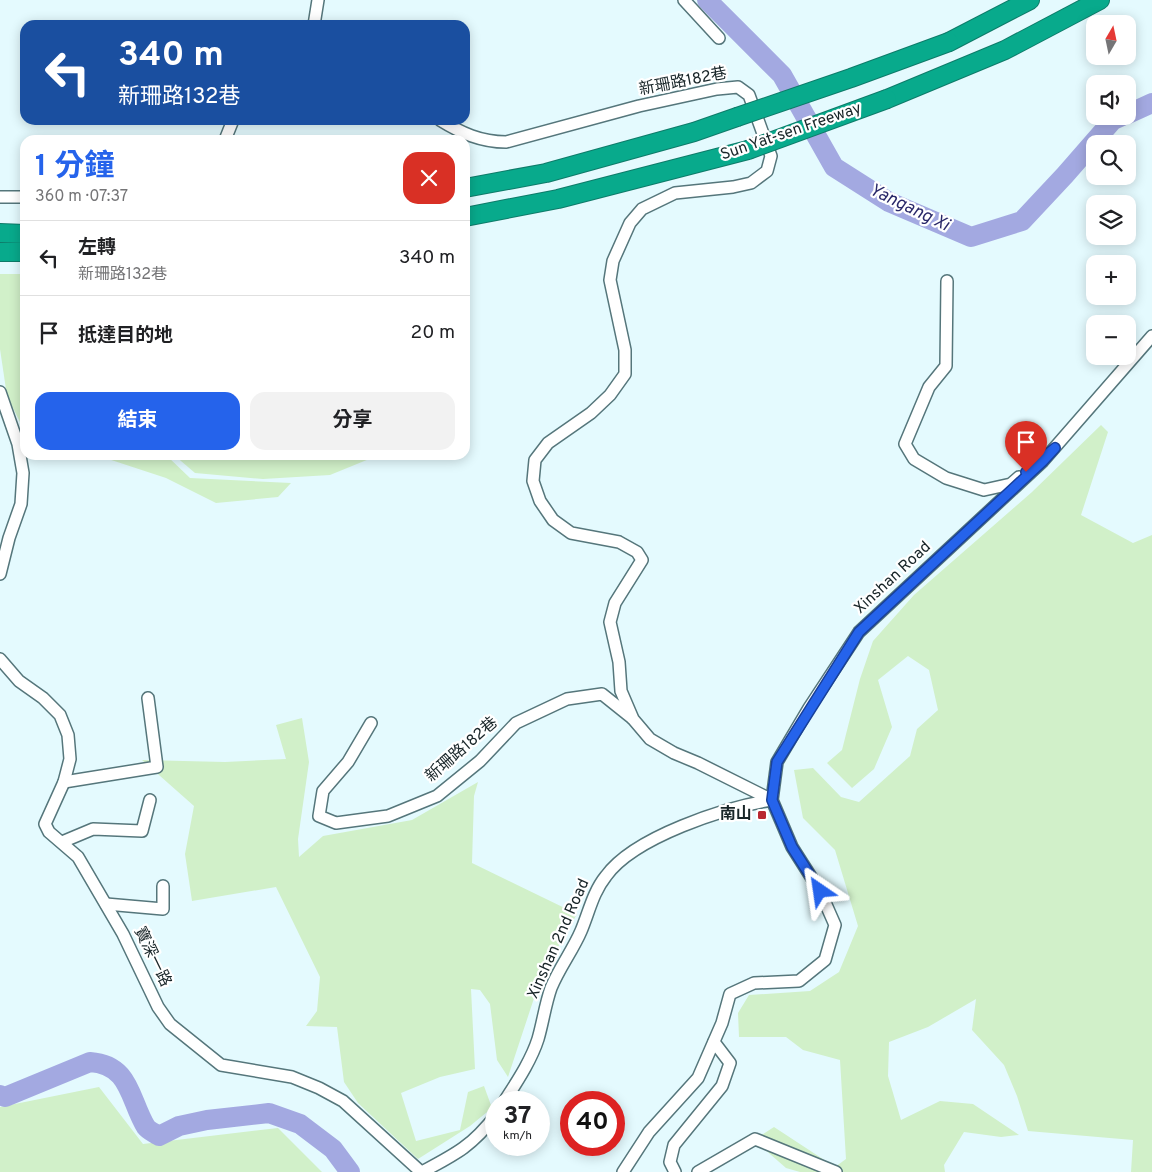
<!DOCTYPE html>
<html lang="zh-TW">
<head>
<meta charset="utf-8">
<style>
	body { margin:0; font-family:Overpass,"Noto Sans TC",sans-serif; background:#f2f2f2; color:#202124; height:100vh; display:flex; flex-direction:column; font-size:19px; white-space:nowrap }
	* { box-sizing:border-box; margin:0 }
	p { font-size:16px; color:#757577 }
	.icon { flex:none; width:28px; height:28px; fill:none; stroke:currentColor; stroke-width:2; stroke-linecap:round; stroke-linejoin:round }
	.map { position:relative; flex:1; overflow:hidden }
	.panel { position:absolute; left:20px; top:135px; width:450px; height:325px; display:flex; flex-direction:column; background:#fff; border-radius:15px; box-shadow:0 2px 12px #0003 }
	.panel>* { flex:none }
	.hud { position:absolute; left:20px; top:20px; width:450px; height:105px; border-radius:15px; box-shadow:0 2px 12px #0003; background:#1a4fa0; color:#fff; overflow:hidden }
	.needle { width:32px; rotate:9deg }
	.controls { position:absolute; left:1086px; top:15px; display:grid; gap:10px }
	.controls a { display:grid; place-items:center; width:50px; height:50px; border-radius:10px; background:#fff; box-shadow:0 2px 12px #0003; font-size:25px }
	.speed { position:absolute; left:485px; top:1091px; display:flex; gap:10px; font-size:25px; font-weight:700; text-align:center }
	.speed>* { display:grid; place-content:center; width:65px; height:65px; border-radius:50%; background:#fff; box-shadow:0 2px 12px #0003; line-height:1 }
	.speed small { font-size:12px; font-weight:400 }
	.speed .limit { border:8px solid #d22; background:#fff; color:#111 }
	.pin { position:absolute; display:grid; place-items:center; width:42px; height:42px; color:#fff; margin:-51px -21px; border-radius:50% 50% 50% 0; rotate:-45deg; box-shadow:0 0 5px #0007 }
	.pin .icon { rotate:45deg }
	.me { position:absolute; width:55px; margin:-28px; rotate:328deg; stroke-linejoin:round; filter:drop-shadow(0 0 4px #0008) }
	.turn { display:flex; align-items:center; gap:18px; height:105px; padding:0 15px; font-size:22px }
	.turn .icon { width:65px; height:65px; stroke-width:2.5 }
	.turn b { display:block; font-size:35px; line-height:42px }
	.round { display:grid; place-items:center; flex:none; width:52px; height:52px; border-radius:15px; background:#f2f2f2 }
	.headline { display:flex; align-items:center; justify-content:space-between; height:85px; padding:0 15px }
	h1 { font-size:30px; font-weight:700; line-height:38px; color:#2563eb }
	.button { display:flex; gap:10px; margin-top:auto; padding:10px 15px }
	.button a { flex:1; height:58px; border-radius:15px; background:#2563eb; color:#fff; font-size:20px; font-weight:700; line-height:58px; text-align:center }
	.button a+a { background:#f2f2f2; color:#202124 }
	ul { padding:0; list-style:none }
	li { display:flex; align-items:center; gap:15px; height:75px; padding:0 15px; border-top:1px solid #e0e0e0 }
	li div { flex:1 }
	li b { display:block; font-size:19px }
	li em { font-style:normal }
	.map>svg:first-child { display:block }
</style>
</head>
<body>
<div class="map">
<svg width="1152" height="1172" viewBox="0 0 1152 1172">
	<rect width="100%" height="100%" fill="#e4fafe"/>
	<g fill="#d1f0c9">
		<path d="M0 274H25V419L21 424 7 396 0 349Z"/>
		<path d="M1101 425 1108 432 1081 515 1133 543 1152 535V1172H1131L1133 1140 1028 1131 1017 1096 1004 1065 972 1030 976 999 928 1027 889 1042 888 1076 901 1120 940 1101 973 1104 1019 1135 1001 1137 964 1132 944 1165 945 1172H800L786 1168 754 1140 774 1127 835 1167 846 1159 840 1060 803 1050 786 1037H739L738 1013 749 995 810 991 839 972 858 926 835 850 803 818 794 770 813 768 841 797 859 802 910 756 917 729 938 710 929 670 908 656 878 680 892 727 874 769 852 788 827 763 842 750 860 679 873 641 914 595 1032 492Z"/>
		<path d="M96 455H166L190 478 291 483 278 497 216 503 166 478Z"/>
		<path d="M174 455H379L330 475 263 479 195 473Z"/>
		<path d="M302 718 309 762 298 839 299 857 323 836 412 820 478 782 474 796 472 863 577 914 541 977 508 1077 497 1060 490 1004 480 990 471 989 475 1069 440 1077 401 1093 416 1141 460 1130 468 1092 484 1086 492 1108 470 1126 418 1159 358 1103 344 1082 337 1027 306 1026 317 1011 320 977 276 887 192 901 185 854 194 806 142 760 225 762 286 759 276 725Z"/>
		<path d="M99 1087 143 1144 278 1128 322 1172H0V1107Z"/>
	</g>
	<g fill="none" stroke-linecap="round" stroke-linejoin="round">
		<g stroke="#a3a9e1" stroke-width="20">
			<path d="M707 0 782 75 834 167 889 202 971 237 1022 221 1065 175 1113 120 1122 116"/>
			<path d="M1128 114 1152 103"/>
			<path d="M0 1095 5 1097 90 1062C131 1065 129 1099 146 1127 149 1131 155 1133 159 1136L179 1126 207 1120 269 1113 300 1124 333 1149 350 1172"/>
		</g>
		<g stroke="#55767b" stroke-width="14">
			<g id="minor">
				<path d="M684 0 719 38"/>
				<path d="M314 25 318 0"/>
				<path d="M440 120C461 133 481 142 506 142L639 106 717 89 738 87 749 95 771 156 767 171 751 183 733 187 675 193 642 209 630 223 613 261 610 280 625 350V374L610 395 591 413 548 443 535 460 533 481 540 501 553 520 571 533 619 542 637 552 642 560 615 603 610 622 619 662 621 691 633 719 650 739 674 753 698 763 772 800"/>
				<path d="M225 140 233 120"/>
				<path d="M0 197H25"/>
				<path d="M947 281 946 366 929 387 905 444 914 459 946 478 984 490 1011 484 1019 477"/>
				<path d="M0 392 18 444 23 473 21 504 9 538 0 574"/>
				<path d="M0 659 19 681 43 698 60 715 68 735 70 759 64 782 45 824 49 832 78 857 123 934 158 1007 170 1024 221 1065 292 1077 319 1088 343 1101 421 1172"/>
				<path d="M371 723 348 762 323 791 319 816 336 823 388 816 437 796 480 761 516 723 567 699 602 694 632 718"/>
				<path d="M64 782 157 767 148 698"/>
				<path d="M62 842 93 829 142 831 150 800"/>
				<path d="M106 904 163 909V886"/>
				<path d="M504 1102C516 1083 531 1061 538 1039 543 1022 545 1005 551 988 559 968 573 950 581 931 589 912 593 892 606 876 634 837 726 807 772 800"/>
				<path d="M422 1172C456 1154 472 1146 496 1115"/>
				<path d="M623 1172 649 1132 698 1078 722 1023 730 994 754 983 799 981 825 960 835 925 820 891 792 847 772 800 777 762 809 708 859 632 1043 461 1152 336"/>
				<path d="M675 1172 670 1162 674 1145 722 1086 730 1063 714 1042"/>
				<path d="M698 1172 755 1139 836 1172"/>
			</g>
		</g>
		<g stroke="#0e7b69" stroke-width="20">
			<g id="highway">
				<path d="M949 42 1030 0"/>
				<path d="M887 99 1005 50 1100 0"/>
				<path d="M465 188 546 173 694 132 737 117"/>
				<path d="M465 217 558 199 748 150"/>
				<path d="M0 233 25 234"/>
				<path d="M0 252H25"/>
			</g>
		</g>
		<use href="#minor" stroke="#fff" stroke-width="11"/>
		<use href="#highway" stroke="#08aa8c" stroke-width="18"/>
		<g stroke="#0e7b69" stroke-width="20" stroke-linecap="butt">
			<g id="highway-bridge">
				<path d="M737 117 851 78 949 42"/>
				<path d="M748 150 887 99"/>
			</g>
		</g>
		<use href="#highway-bridge" stroke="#08aa8c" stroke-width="18"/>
	</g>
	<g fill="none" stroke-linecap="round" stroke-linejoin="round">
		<g stroke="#184099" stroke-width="12">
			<path id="route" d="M820 891 792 847 772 800 777 762 859 632 1043 461 1055 448 1026 472"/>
		</g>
		<use href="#route" stroke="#2563eb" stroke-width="9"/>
	</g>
	<rect fill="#b82831" stroke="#fff" stroke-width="2" x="757" y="810" width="10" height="10" rx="2.5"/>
	<g text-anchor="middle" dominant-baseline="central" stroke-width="4.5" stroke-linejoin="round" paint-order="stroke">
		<g font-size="16" fill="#182528" stroke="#fff">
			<text transform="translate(683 82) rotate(-11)">新珊路182巷</text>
			<text transform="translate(791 132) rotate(-19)">Sun Yat-sen Freeway</text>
			<text transform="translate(893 578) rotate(-43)">Xinshan Road</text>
			<text transform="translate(462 750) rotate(-41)">新珊路182巷</text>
			<text transform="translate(559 939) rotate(-66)">Xinshan 2nd Road</text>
			<text transform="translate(152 957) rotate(64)">寶深一路</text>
		</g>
		<g font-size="16" font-weight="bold" fill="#182528" stroke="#fff" text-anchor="end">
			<text x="752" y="815">南山</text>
		</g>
		<g font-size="18" font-style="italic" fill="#292869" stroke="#fff">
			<text transform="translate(909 208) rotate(26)">Yangang Xi</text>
		</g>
	</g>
</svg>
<div class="controls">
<a><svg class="needle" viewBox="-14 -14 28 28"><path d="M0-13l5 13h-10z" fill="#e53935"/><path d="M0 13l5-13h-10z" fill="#757577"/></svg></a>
<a><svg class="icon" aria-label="sound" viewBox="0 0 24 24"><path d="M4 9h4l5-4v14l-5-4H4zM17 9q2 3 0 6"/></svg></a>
<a><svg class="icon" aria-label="search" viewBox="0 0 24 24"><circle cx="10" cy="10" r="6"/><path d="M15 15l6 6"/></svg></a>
<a><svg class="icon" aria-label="layers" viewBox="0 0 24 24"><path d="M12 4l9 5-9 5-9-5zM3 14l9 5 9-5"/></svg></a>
<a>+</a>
<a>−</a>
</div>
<div class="speed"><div>37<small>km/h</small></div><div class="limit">40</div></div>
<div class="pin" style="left:1026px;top:472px;background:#d93025"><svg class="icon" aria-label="arrive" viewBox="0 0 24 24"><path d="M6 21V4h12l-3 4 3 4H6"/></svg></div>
<svg class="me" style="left:820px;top:891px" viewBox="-20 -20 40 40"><path d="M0-17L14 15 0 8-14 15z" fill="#2563eb" stroke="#fff" stroke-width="4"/></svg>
<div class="hud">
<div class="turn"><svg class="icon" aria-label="left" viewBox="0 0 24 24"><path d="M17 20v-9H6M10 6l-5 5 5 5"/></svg><div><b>340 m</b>新珊路132巷</div></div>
</div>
<section class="panel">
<div class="headline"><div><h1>1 分鐘</h1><p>360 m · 07:37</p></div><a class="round" style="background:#d93025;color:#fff"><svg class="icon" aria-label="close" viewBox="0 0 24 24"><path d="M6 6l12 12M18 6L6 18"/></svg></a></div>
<ul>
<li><svg class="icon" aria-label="left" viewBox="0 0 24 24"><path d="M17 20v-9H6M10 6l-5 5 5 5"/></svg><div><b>左轉</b><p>新珊路132巷</p></div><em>340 m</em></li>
<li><svg class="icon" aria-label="arrive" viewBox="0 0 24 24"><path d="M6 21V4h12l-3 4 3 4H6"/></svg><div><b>抵達目的地</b></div><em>20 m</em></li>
</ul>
<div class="button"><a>結束</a><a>分享</a></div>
</section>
</div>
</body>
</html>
